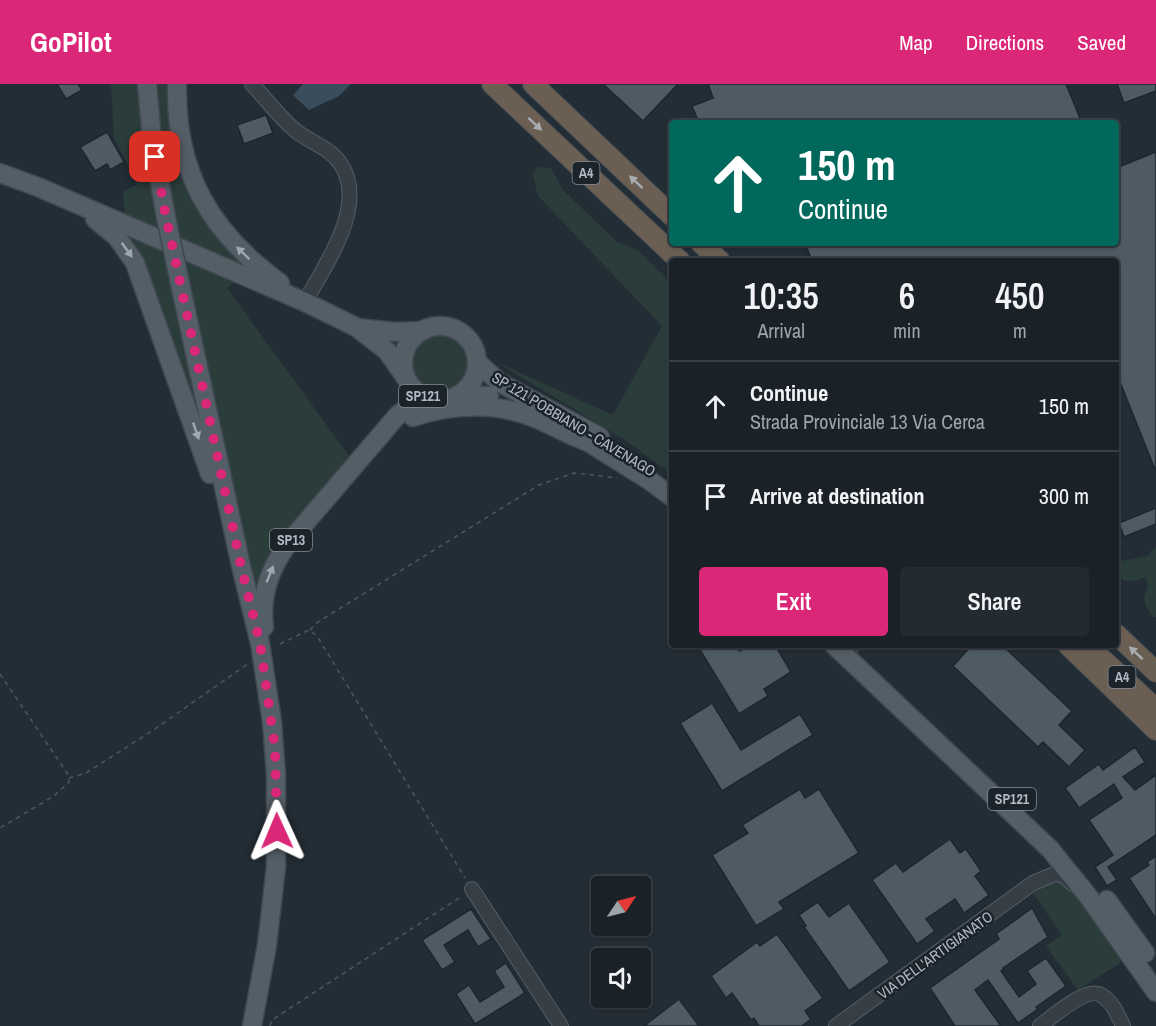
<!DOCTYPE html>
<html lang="en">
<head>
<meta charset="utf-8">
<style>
	body { margin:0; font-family:"Archivo Narrow",sans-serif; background:#232a30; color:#f1f3f6; height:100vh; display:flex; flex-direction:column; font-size:22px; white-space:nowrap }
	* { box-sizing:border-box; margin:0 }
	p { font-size:20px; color:#9fa4a8 }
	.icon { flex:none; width:33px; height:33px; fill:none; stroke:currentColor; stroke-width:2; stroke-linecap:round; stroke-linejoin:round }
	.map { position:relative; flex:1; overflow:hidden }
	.side { position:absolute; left:669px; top:174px; width:450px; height:390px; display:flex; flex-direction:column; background:#1a2228; border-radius:6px; box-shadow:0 2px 4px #0004,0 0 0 2px #383f45 }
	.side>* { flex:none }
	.hud { position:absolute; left:669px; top:36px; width:450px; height:126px; border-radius:6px; box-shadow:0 2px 4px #0004,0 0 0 2px #383f45; background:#00695c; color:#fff; overflow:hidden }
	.needle { width:39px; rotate:55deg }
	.fabs { position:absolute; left:591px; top:792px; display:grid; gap:12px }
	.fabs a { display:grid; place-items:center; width:60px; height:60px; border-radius:6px; background:#1a2228; box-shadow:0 2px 4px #0004,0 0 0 2px #383f45; font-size:30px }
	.pin { position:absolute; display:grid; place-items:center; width:51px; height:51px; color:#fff; margin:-26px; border-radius:12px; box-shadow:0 3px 9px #0006 }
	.me { position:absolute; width:66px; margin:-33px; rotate:359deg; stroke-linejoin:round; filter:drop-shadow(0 0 4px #0008) }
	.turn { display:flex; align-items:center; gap:21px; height:126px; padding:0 30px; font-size:27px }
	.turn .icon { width:78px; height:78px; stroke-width:2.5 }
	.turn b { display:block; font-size:42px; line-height:51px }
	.eta { display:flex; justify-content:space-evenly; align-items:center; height:102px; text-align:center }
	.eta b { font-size:36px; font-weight:600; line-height:42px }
	.button { display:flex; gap:12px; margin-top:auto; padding:12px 30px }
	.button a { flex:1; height:69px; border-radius:6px; background:#db2777; color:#fff; font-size:24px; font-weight:600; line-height:69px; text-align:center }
	.button a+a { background:#232a30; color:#f1f3f6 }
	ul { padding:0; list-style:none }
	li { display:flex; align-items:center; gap:18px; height:90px; padding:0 30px; border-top:2px solid #383f45 }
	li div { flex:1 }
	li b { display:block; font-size:22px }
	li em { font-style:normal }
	header { display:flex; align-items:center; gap:36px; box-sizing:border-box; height:84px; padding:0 30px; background:#db2777; color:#fff }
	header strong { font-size:28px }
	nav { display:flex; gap:33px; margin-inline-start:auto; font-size:21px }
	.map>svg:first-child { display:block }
</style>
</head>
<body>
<header>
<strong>GoPilot</strong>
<nav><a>Map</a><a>Directions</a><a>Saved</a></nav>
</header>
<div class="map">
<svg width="1156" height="942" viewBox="0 0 1156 942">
	<rect width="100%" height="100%" fill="#232d35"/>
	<g fill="#2b3d3b">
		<path d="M111 0H172L175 54 248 181V186L227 204 352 376 259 515 126 152 123 108 137 100 114 54Z"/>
		<path d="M537 83 551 84 563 106 617 158 639 167 672 200V361L668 367 672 371V390L625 356 496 278 613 331 662 242 538 112 533 91Z"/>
		<circle cx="441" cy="278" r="30"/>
		<path d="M1156 463V533H1153C1145 522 1141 516 1148 503L1146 493C1134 497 1127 500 1116 491V478L1147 472Z"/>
		<path d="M1053 794 1066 799 1121 873 1120 879 1078 906 1046 862 1062 851 1033 809Z"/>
	</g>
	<path fill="#3a4d5d" d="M303 0H351L339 12 309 26 293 11Z"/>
	<g fill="#4e5a64" stroke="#1d262d" stroke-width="1.5">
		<path d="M57 0H78L82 6 66 15Z"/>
		<path d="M603 0H678L643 37Z"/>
		<path d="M708 0H1066L1082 39H699L692 22 713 14Z"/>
		<path d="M1117 0H1156V7L1124 19Z"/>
		<path d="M266 31 273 49 244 60 237 41Z"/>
		<path d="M107 48 124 78 110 86 107 80 95 87 80 63Z"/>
		<path d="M1156 68V388L1116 288V177H812L805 159H1116V84Z"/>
		<path d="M1156 424V440L1124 453 1119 439Z"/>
		<path d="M697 561H737L740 567 749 561H775L791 588 764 605 768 612 739 630Z"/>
		<path d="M972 561H1002L1072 627 1059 641 1085 666 1069 683 1043 658 1038 663 953 582Z"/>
		<path d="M712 619 741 666 800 630 813 651 722 707 680 639Z"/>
		<path d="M1135 663 1145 678 1123 693 1135 706 1156 691V751L1108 783 1117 796 1107 802 1095 783 1113 771 1089 736 1122 714 1114 700 1079 724 1065 704 1099 680 1103 686Z"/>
		<path d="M800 705 805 714 819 705 859 769 779 818 784 825 756 842 712 771 748 749 742 741Z"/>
		<path d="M950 755 960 769 966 765 981 787 975 792 989 811 964 829 955 815 926 835 935 847 917 860 872 796 896 779 903 788Z"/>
		<path d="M1156 772V835L1129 794 1149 781 1147 778Z"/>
		<path d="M818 818 829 833 849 819 890 878 849 907 804 843 806 842 799 831Z"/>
		<path d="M1032 824 1048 853 1003 884 1004 885 1001 887 1019 913 1036 900 1027 887 1046 874 1066 902 1036 923 1038 925 1018 939 988 896 975 906 1001 942H955L930 904 999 855 996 850Z"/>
		<path d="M471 825 491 855 478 863 468 846 444 861 455 878 442 886 422 856Z"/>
		<path d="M777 850 823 914 805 927 811 935 802 942H759L754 934 751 936 732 909 726 914 711 892 757 858 760 862Z"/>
		<path d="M506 879 525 909 475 940 456 910 469 901 480 918 504 903 494 887Z"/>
		<path d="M679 915 699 942H644Z"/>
	</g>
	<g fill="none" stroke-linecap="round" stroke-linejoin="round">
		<g stroke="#545d64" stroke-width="16">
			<g id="minor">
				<path d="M252 0C266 15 280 34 296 47 310 58 330 64 340 79 369 120 325 181 305 218"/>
				<path d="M849 561 851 564"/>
				<path d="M472 805 561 942"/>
				<path d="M836 942 1033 799 1057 789 1065 793 1073 800"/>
				<path d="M1040 942C1052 933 1087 902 1101 911 1112 917 1118 931 1123 942"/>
			</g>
		</g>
		<g stroke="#3f4850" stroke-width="21">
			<g id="major">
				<path d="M147 0 152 55 165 128"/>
				<path d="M177 0C175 88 210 148 280 199"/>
				<path d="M0 89 38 103 305 218 356 243 387 267 406 294"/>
				<path d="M95 135 117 153 135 179 210 390"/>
				<path d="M176 181 241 482 260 559 272 638 276 691V783L267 861 252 942"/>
				<circle cx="440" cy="279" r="37"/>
				<path d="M358 244 394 248 422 247"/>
				<path d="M477 278 499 298 600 353"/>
				<path d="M458 311 489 312"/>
				<path d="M413 333C454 319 500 318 540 336 557 344 573 353 591 359"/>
				<path d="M582 354 649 396 672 413"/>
				<path d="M264 543C260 510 270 484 289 458L397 332 409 323 433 315"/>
				<path d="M834 561 1050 765 1088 812 1156 908"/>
				<path d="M1107 816 1145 869"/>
			</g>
		</g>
		<g stroke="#414a51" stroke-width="22">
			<g id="highway">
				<path d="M492 0 680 177"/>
				<path d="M533 0 672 132"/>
				<path d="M701 159 720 177"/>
				<path d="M1116 550 1156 588"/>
				<path d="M1068 561 1156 646"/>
				<path d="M1087 561 1156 625"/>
			</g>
		</g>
		<g stroke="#495a5a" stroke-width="1.5" stroke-dasharray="4.5 4.5" stroke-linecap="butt">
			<path d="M310 546 318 538 539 401 574 389 617 394"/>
			<path d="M280 560 309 546 317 552 465 794"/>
			<path d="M0 590 67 689 69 698 54 712 0 744"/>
			<path d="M69 694 86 689 152 647 249 579"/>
			<path d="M270 942 272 936 462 812"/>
		</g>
		<use href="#minor" stroke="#363f46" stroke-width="14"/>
		<use href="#major" stroke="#545e66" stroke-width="18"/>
		<use href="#highway" stroke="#6b5f54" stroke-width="20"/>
		<g stroke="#3f4850" stroke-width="21" stroke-linecap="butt">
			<path id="major-bridge" d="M165 128 176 181"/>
		</g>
		<use href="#major-bridge" stroke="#545e66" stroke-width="18"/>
	</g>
	<defs><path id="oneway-solid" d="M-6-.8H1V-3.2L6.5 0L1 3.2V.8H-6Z" transform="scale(1.5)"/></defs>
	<g fill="#a6acb2">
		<use href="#oneway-solid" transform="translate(535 40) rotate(43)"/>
		<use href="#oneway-solid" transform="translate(636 98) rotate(-137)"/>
		<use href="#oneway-solid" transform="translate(1136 569) rotate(-137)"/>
	</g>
	<g fill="#9ea8b0">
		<use href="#oneway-solid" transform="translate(127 166) rotate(54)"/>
		<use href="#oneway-solid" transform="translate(243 169) rotate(-136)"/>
		<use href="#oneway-solid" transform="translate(196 347) rotate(71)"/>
		<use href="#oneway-solid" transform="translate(270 490) rotate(-68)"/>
	</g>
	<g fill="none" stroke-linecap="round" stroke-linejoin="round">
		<path stroke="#db2777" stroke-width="10" stroke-dasharray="0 18" d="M155 73 165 128 241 482 260 559 275 664 277 747"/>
	</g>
	<g text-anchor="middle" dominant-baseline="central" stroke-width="5" stroke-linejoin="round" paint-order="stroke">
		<g fill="#1b242b" stroke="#848d95" stroke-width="1.5">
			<rect x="572.5" y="78" width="27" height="22" rx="4.5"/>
			<rect x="399" y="301" width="48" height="22" rx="4.5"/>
			<rect x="270" y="445" width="42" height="22" rx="4.5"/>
			<rect x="1108.5" y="582" width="27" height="22" rx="4.5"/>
			<rect x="988" y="704" width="48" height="22" rx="4.5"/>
		</g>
		<g font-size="14" font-weight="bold" fill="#b1bac3">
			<text x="586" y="89">A4</text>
			<text x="423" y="312">SP121</text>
			<text x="291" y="456">SP13</text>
			<text x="1122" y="593">A4</text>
			<text x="1012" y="715">SP121</text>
		</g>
		<g font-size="15" fill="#b1bac3" stroke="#1b242b">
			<text transform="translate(574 340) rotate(31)">SP 121 POBBIANO - CAVENAGO</text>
			<text transform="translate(935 871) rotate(-36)">VIA DELL'ARTIGIANATO</text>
		</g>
	</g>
</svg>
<div class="fabs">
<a><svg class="needle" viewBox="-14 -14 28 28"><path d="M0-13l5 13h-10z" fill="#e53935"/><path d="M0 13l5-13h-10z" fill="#9fa4a8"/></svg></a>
<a><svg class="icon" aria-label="sound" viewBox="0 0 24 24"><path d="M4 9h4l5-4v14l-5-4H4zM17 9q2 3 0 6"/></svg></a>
</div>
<div class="pin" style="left:155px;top:73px;background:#d93025"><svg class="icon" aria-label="arrive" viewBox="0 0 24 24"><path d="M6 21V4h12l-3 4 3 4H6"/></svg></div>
<svg class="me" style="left:277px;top:747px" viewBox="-20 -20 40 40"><path d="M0-17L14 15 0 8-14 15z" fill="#db2777" stroke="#fff" stroke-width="4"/></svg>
<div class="hud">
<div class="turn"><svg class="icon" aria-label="ahead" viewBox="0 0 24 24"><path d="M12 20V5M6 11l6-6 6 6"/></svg><div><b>150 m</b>Continue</div></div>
</div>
<section class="side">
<div class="eta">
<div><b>10:35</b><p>Arrival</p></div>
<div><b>6</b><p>min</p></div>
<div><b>450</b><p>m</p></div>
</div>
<ul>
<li><svg class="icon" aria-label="ahead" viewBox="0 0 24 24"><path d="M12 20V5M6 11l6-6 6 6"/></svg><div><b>Continue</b><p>Strada Provinciale 13 Via Cerca</p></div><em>150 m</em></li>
<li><svg class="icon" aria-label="arrive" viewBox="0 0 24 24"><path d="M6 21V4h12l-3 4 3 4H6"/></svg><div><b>Arrive at destination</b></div><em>300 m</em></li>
</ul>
<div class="button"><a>Exit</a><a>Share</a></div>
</section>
</div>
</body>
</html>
